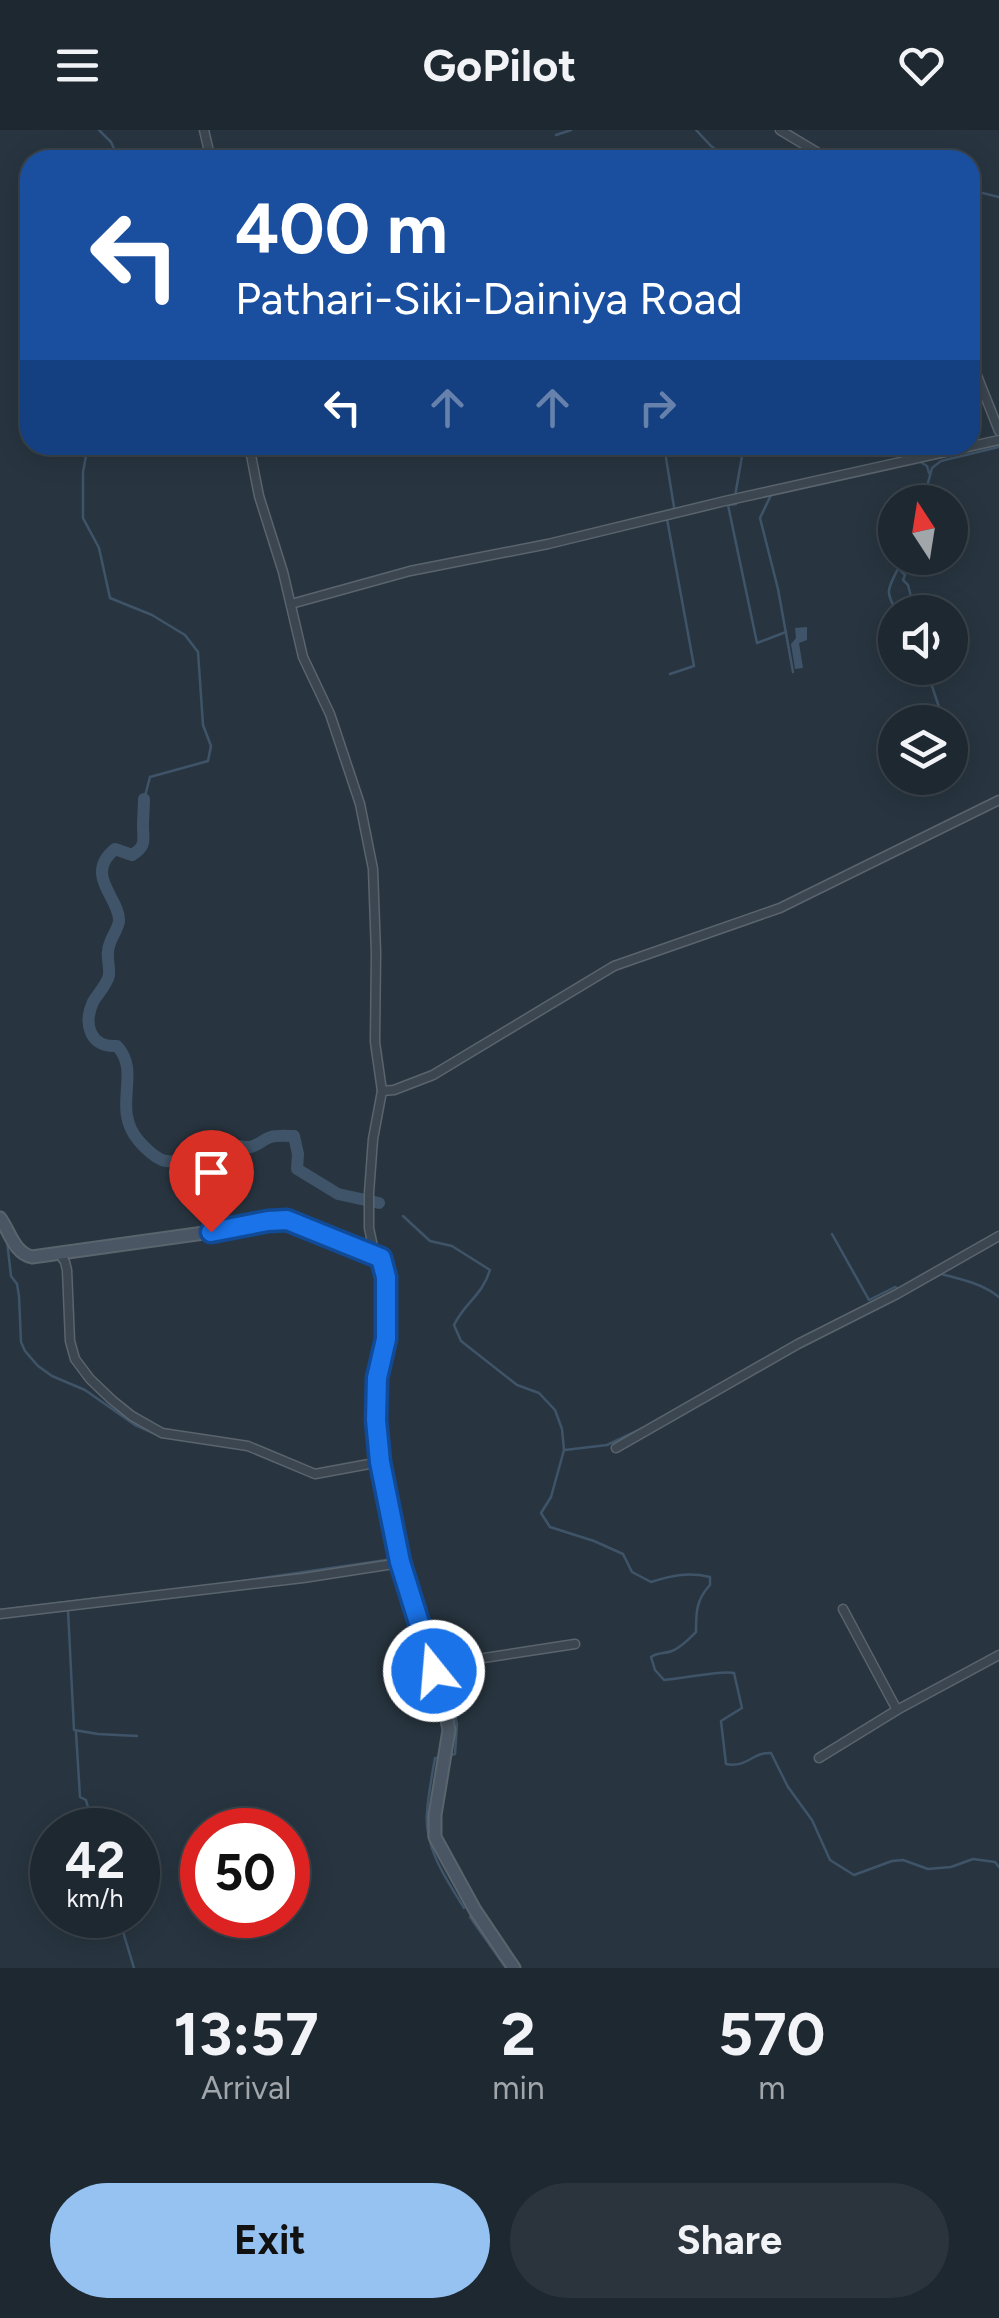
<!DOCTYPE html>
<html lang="en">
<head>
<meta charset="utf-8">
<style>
	body { margin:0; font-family:Figtree,sans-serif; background:#2b343c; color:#f1f3f6; height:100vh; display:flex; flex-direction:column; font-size:38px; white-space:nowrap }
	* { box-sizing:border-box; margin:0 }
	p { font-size:32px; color:#a1a6ab }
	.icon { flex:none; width:55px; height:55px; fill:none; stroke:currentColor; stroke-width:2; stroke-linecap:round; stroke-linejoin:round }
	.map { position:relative; height:1838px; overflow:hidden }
	.details { display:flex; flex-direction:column; background:#1e2830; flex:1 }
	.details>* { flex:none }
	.hud { position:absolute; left:20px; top:20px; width:960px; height:305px; border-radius:30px; box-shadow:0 5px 25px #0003,0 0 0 2px #3c444c; background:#1a4fa0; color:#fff; overflow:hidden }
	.needle { width:65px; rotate:348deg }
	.tools { position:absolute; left:878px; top:355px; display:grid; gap:20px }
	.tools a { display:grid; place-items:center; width:90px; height:90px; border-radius:50%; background:#1e2830; box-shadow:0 5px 25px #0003,0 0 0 2px #3c444c; font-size:50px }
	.speed { position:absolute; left:30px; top:1678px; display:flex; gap:20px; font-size:50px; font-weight:700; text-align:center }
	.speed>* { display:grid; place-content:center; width:130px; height:130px; border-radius:50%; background:#1e2830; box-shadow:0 5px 25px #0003,0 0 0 2px #3c444c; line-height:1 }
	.speed small { font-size:25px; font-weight:400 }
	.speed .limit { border:15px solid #d22; background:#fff; color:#111 }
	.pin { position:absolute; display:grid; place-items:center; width:85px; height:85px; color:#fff; margin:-102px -42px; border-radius:50% 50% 50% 0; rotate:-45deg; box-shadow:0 0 10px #0007 }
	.pin .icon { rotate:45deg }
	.me { position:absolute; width:110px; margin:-55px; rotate:343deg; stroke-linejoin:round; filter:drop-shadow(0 0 8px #0008) }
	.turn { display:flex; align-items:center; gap:35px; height:210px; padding:0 50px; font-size:45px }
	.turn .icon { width:130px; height:130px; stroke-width:2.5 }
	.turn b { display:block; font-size:70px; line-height:85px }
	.lanes { display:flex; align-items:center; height:95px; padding:0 50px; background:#0003; justify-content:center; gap:50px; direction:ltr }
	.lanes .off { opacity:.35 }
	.eta { display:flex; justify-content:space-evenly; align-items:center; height:170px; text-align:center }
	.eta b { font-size:60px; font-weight:700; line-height:70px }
	.primary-button { display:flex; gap:20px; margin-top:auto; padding:20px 50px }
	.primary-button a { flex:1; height:115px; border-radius:60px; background:#96c2f2; color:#111; font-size:40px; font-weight:700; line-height:115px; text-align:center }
	.primary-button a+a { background:#2b343c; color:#f1f3f6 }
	header { display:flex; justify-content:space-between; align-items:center; height:130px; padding:0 50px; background:#1e2830; font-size:45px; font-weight:700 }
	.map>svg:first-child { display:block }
</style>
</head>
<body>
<header><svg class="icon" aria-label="menu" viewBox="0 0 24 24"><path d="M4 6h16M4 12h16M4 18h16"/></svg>GoPilot<svg class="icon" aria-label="heart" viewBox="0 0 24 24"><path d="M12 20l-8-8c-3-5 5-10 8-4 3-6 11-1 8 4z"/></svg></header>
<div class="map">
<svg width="999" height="1838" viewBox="0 0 999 1838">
	<rect width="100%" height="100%" fill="#283540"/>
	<path fill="#3f5468" d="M807 497V510L799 513 803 538 795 539 791 514 796 508 795 498Z"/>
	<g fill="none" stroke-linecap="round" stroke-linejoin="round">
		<g stroke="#3f5468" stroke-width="2.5">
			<path d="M99 0 111 12 119 30"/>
			<path d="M696 0 711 16 730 30"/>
			<path d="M556 5 571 0"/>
			<path d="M970 60 999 67"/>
			<path d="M88 315 83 342V388L99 418 110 468 152 485 185 505 198 522 203 595 211 616 208 631 150 647 145 666"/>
			<path d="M666 328 675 383"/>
			<path d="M919 331 927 336 929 343"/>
			<path d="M771 365 760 388 778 459 793 542"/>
			<path d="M735 366 744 315"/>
			<path d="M737 370 736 374 728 375 757 513 786 502"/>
			<path d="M920 372 925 364 932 338 941 331 999 317"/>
			<path d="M898 428V438L905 445 903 450 908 455 915 482"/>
			<path d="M897 482C885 462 887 460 898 439"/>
			<path d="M926 538 944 592"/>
			<path d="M670 544 694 536 667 389 671 388"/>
			<path d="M403 1086 430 1111 452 1116 490 1140C482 1166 465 1172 454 1195L461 1211 517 1255 539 1263 555 1280 562 1299 564 1320 551 1367 541 1383 550 1397 594 1411 623 1424 632 1442 651 1452C673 1445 688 1442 710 1447V1455C696 1470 696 1482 696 1502 689 1509 682 1517 672 1521 664 1524 658 1522 651 1527L655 1540 664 1550C680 1549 723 1540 734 1543L742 1578 721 1591 726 1634C748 1638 752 1622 771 1623L788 1657 812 1690 830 1730 854 1745 892 1731 903 1730 928 1739 951 1737 973 1729 995 1732 999 1737"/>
			<path d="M832 1104 869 1170 895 1157 899 1159"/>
			<path d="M7 1111 11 1146 17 1154 19 1166 21 1212 25 1221 38 1236 52 1246 85 1260 135 1295 162 1307"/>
			<path d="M908 1162 941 1144C961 1149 983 1154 999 1167"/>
			<path d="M847 1185 860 1178"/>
			<path d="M565 1320 607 1315 643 1298"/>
			<path d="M372 1331C367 1288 369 1253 377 1211"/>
			<path d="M390 1339 407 1427 441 1530"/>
			<path d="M313 1347 350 1341"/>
			<path d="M236 1452 393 1429"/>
			<path d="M0 1480 108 1467"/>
			<path d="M51 1482 68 1480 74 1600 98 1604 137 1606"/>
			<path d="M443 1538 457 1594 455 1624 451 1625"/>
			<path d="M76 1602 80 1667 86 1670 94 1700"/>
			<path d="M438 1628H435C432 1646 428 1665 427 1683 424 1718 447 1750 464 1778"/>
			<path d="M118 1785 134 1838"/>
			<path d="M470 1787 506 1838"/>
		</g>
		<path stroke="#3f5468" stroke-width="12" d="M144 669C144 678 143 687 143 696 143 710 147 716 132 725L115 719C83 745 120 768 119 791 118 799 112 806 110 813 105 824 110 834 109 845 107 855 98 863 93 872 83 894 90 918 117 916 142 943 111 977 138 1010 144 1017 153 1026 162 1030 183 1037 196 1017 212 1012 223 1009 238 1018 250 1017 258 1016 263 1009 271 1007 277 1005 287 1006 294 1006L298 1024 297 1039 338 1064 379 1073"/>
		<g stroke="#5a646d" stroke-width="11">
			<g id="street">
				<path d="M204 0 211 30"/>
				<path d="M780 0 830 30"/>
				<path d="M970 228 999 301"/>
				<path d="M249 315 259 366 283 442 303 527 330 584 360 674 373 739 376 823 375 912 382 961 373 1009 369 1063V1098L375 1126"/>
				<path d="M291 474 410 441 548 414 725 371 999 310"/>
				<path d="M382 961 394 960 433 945 614 836 780 778 999 670"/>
				<path d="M60 1124 65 1132 67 1140 70 1211 75 1229 90 1249 112 1270 132 1286 162 1303 248 1316 315 1344 380 1332"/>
				<path d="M616 1318 798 1214 897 1164 999 1106"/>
				<path d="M843 1479 897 1580"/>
				<path d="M0 1484 303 1448 400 1433"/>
				<path d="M432 1536 575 1514"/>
				<path d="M819 1628 897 1580 999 1525"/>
			</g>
		</g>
		<g stroke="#5a646d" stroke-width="15">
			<path id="secondary" d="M0 1088C10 1102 14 1123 32 1127L211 1102 268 1091 287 1090 381 1128 385 1147V1209L377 1248 376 1290 380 1332 400 1433 443 1569 449 1600 435 1685V1707L475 1780 514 1838"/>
		</g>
		<use href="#street" stroke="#3c4650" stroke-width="8"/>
		<use href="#secondary" stroke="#4a5663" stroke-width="11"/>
	</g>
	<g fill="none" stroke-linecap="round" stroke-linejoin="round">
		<g stroke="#114b97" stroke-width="25">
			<path id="route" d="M211 1102 268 1091 287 1090 381 1128 386 1147V1209L377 1248 376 1290 380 1332 400 1432 434 1541"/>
		</g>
		<use href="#route" stroke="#1a73e8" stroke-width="18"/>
	</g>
</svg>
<div class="tools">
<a><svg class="needle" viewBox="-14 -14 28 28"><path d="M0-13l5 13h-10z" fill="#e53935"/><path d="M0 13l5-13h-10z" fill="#a1a6ab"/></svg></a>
<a><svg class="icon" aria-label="sound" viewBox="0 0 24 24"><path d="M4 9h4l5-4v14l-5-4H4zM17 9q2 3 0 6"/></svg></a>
<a><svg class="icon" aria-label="layers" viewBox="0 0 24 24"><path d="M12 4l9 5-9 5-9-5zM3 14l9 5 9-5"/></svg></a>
</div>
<div class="speed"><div>42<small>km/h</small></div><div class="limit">50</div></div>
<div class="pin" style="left:211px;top:1102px;background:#d93025"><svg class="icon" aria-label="arrive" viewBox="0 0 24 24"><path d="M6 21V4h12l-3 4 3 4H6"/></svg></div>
<svg class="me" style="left:434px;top:1541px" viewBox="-20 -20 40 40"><circle r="17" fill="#1a73e8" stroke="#fff" stroke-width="3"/><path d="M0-11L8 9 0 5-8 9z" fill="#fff"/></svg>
<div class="hud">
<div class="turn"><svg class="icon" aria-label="left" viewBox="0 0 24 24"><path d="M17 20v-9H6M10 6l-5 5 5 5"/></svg><div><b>400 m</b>Pathari-Siki-Dainiya Road</div></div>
<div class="lanes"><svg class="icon" aria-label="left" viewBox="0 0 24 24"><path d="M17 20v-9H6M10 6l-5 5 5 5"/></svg><svg class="icon off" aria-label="ahead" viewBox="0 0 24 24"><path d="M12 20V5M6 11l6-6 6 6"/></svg><svg class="icon off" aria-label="ahead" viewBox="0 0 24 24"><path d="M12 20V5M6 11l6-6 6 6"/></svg><svg class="icon off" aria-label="right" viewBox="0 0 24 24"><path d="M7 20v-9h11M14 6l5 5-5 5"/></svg></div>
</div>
</div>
<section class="details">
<div class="eta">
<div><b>13:57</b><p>Arrival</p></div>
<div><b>2</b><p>min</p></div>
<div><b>570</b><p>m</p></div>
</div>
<div class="primary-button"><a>Exit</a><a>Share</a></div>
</section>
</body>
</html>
